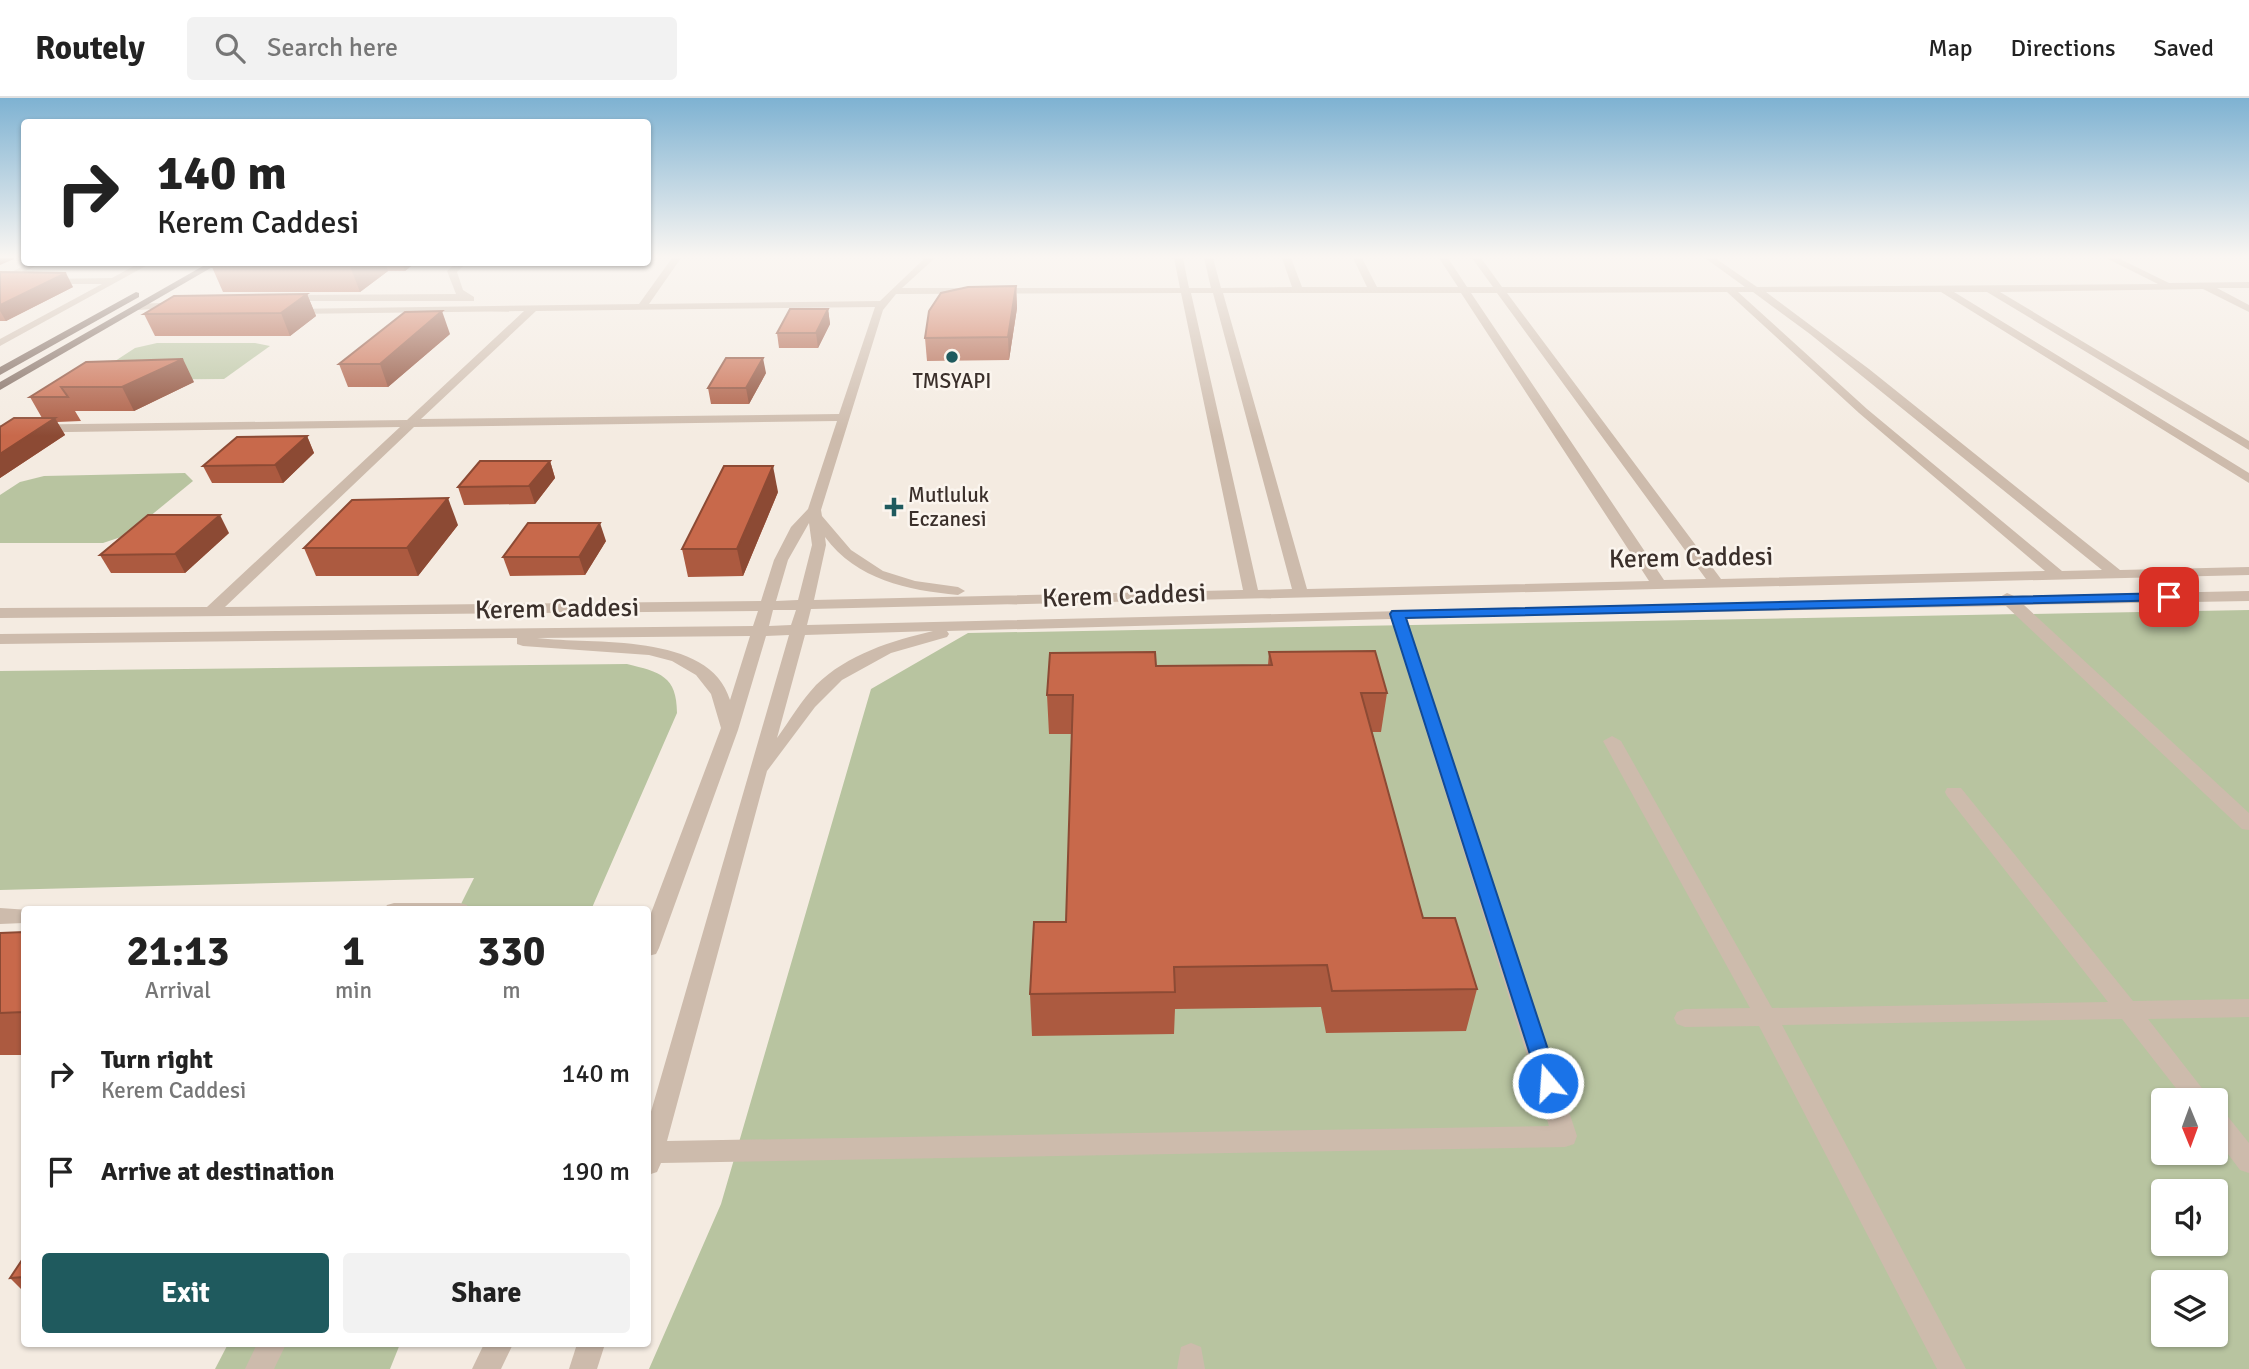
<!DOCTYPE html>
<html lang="en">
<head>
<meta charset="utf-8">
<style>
	body { margin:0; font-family:Signika,sans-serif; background:#f2f2f2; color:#222; height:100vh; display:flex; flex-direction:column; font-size:26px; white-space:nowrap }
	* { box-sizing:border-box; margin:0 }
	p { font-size:23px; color:#767676 }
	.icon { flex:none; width:38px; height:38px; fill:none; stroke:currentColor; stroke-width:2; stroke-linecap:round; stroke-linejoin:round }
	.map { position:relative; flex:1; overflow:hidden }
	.drawer { position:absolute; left:21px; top:808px; width:630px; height:441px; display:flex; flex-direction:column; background:#fff; border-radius:7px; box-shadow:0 2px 5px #0004 }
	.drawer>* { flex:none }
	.guide { position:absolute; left:21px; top:21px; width:630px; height:147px; border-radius:7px; box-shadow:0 2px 5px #0004; background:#fff; color:#222; overflow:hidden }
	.needle { width:46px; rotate:179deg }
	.fabs { position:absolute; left:2151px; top:990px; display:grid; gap:14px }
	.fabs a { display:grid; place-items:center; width:77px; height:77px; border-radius:7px; background:#fff; box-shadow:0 2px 5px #0004; font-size:35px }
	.pin { position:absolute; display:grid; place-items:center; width:60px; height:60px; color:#fff; margin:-30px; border-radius:14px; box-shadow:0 4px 10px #0006 }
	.me { position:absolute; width:77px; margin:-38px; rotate:342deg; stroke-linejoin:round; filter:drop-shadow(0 0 5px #0008) }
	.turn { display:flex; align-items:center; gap:24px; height:147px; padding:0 21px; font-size:32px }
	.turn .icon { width:91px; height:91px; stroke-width:2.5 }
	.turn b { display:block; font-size:49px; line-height:60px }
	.eta { display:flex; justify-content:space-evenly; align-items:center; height:119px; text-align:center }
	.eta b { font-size:42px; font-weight:700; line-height:49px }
	.cta { display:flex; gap:14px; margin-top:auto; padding:14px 21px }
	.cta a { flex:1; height:80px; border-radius:7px; background:#1f5a5e; color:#fff; font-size:28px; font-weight:700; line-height:80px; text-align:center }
	.cta a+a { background:#f2f2f2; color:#222 }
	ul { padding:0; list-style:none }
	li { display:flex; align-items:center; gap:21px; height:98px; padding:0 21px }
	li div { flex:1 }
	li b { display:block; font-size:26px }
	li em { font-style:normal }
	header { display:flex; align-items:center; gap:42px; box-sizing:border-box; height:98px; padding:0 35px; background:#fff; border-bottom:2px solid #e0e0e0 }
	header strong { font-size:33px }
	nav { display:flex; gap:38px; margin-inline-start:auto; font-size:24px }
	.search { width:490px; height:63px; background:#f2f2f2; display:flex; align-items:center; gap:18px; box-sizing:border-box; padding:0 24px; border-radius:7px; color:#767676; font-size:26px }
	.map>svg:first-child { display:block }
</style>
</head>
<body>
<header>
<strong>Routely</strong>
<div class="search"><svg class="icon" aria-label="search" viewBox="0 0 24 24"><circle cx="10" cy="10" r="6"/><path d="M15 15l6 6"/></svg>Search here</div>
<nav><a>Map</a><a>Directions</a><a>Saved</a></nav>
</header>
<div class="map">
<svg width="2249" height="1271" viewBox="0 0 2249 1271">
	<rect width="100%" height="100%" fill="#f4ebe1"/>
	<g fill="#b8c4a0" fill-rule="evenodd">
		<path d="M157 245H255L270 248 224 281 86 282 135 250Z"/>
		<path d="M185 375 193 383 127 437 103 445H0V397L20 384 44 378Z"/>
		<path d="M2249 512V1271H649L721 1106 871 591 968 535ZM2163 1003H2216V1055H2163ZM2163 1094H2216V1146H2163ZM2163 1185H2216V1237H2163Z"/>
		<path d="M627 566C660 574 677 578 677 615L591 812H458L474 780 0 792V573Z"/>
		<path d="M228 1246H400L390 1271H215Z"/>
	</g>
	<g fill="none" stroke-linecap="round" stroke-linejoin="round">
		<g fill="#cdbbac" fill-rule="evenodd">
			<path d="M672 160H681L649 206 880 203 925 160H935L902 190H1180L1174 160H1183L1189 190H1211L1204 160H1213L1221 190 1292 189 1282 160H1291L1302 189H1367L1353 160H1362L1377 189H1458L1439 160H1448L1467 189H1493L1472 160H1481L1502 189H1745L1705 160H1715L1757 189 2158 186 2106 160H2118L2169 185 2249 184V190H2217L2249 207V214L2203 191 2000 194 2249 343V352L1987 194H1954L2249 375V385L1941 194H1766L1869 271 2120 472 2249 469V477L811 511 807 527 2000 499 2007 495 2014 498 2249 493V503L2024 507 2249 715V732L2242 731 2006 508 1406 520 1577 1038 1574 1046 1565 1049 661 1065 657 1074 648 1077V1024L789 537 766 538 738 632 659 850 656 856 648 858V823L721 630 711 596 696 577 672 563 649 557 523 548 517 546V540L0 546V536L753 528 758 513 0 520V510L207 509 400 329 0 335V327L407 322 524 213 291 216 287 215V211L639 206ZM1727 194 1859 315 2045 473 1721 481 1507 195ZM1738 194H1753L1810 236 2102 472 2062 473 1867 311ZM1181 195 1243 492 814 502 826 447 825 439C857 482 907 492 958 497L965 493 958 489 915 483 883 473 851 452 822 418 821 412 883 212 896 196ZM1191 195H1213L1292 491 1258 492ZM1223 195H1461L1649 483 1307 491ZM1471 195H1497L1706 481 1664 482ZM875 209 839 316 421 321 536 213ZM837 323 808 411 791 429 774 462 761 503 225 509 414 329ZM809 425 812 447 798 502 776 503 788 462ZM773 512H796L791 527 769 528ZM1391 521 1549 1028 667 1043 767 673 815 609 842 582 891 555 947 539 949 536 947 533ZM933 533C891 543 848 556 816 587 801 603 790 622 777 640L805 537ZM750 538 730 602C710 533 591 547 537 540Z"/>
			<path d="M31 164H43L0 187V180Z"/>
			<path d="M141 164H153L0 248V241L102 186H48L45 185V181L112 180Z"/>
			<path d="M457 164H467L457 174 463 192 474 199V203H288L283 200 288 197 456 196 447 173Z"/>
			<path d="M179 204 181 206 176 209 139 212 134 209 139 206Z"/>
			<path d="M1612 638 1621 643 1772 910 2108 904 1947 698 1945 694 1947 690H1961L2133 903 2249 901V919L2148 921 2212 1003H2186L2122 921 1782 927 1966 1271H1937L1759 928 1685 929 1677 926 1674 920 1677 914 1685 911 1750 910 1603 643Z"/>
			<path d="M394 805H460L467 807 470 812H384L387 807Z"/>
			<path d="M0 810 29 812H24V825L0 826Z"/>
			<path d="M2216 1012 2225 1015 2249 1045V1075L2240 1072 2216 1040Z"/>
			<path d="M1191 1245 1201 1249 1205 1271H1177L1181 1249Z"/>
			<path d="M257 1246H286L274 1271H245Z"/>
			<path d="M484 1246H513L501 1271H472Z"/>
			<path d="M577 1246H605L597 1271H569Z"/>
		</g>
		<g fill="#7d675c" fill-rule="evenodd">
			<path d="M210 164H221L0 292V284Z"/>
			<path d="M136 194 139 195V199L0 277V269Z"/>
		</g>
	</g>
	<g fill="#ac5a40">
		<path d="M220 164H416L405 173H388L360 194H223L212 169Z"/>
		<path d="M0 174 73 189 6 223H0Z"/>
		<path d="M1016 188 1017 210 1009 262 927 263 925 240Z"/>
		<path d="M307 196 316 218 290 238H155L144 216Z"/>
		<path d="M828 211 830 226 818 250H779L777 235Z"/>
		<path d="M450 236 388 289H348L339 266Z"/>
		<path d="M86 264 194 284 134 313H75L81 323 57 324 65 337 0 380V329L42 320 30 299Z"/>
		<path d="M766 275 749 306H711L708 290Z"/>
		<path d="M307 338 314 355 283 385H212L203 368Z"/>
		<path d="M550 363 555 380 535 406 464 407 458 389Z"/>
		<path d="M778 394 743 478 688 479 682 451Z"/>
		<path d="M458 427 418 478H316L304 450Z"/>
		<path d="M229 435 185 475H111L100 457Z"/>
		<path d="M606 443 585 477 510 478 503 459Z"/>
		<path d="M1269 554 1387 595 1381 634H1372L1423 820 1477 891 1466 933 1326 935 1321 909 1175 911 1174 936 1032 938 1030 896 1066 824 1072 636H1049L1047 597 1156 568 1268 567Z"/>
		<path d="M24 834V957H0V835Z"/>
		<path d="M24 1159V1194L10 1180Z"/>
	</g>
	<g fill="#8c4a34">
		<path d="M0 160H14V161L0 167Z"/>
		<path d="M356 164H385L388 173 360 194 350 168Z"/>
		<path d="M402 164H416L405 173Z"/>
		<path d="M66 175 73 189 6 223 0 213V207Z"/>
		<path d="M1016 188 1017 210 1009 262 1008 239Z"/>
		<path d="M307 196 316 218 290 238 281 215Z"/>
		<path d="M828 211 830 226 818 250 816 235Z"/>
		<path d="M442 213 450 236 388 289 380 266Z"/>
		<path d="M763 260 766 275 749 306 746 290Z"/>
		<path d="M183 261 194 284 134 313 122 289Z"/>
		<path d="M55 320 65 337 0 380V356Z"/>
		<path d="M307 338 314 355 283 385 275 367Z"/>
		<path d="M550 363 555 380 535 406 529 388Z"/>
		<path d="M773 368 778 394 743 478 737 451Z"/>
		<path d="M448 400 458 427 418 478 407 450Z"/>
		<path d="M220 417 229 435 185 475 175 456Z"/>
		<path d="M600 425 606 443 585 477 579 459Z"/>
	</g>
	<g fill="#c8694b" stroke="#8c4a34" stroke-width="2">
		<path d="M220 164H356L350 168 212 169Z"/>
		<path d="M0 174 66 175 0 207Z"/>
		<path d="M1016 188 1008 239 925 240 929 213 941 195 968 189Z"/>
		<path d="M307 196 281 215 144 216 174 198Z"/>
		<path d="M790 211H828L816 235H777Z"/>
		<path d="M442 213 380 266H339L405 214Z"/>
		<path d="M726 260H763L746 290H708Z"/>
		<path d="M183 261 122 289H61L68 299H30L86 264Z"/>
		<path d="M14 320H55L0 356V329Z"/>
		<path d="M307 338 275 367 203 368 237 339Z"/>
		<path d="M480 363H550L529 388 458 389Z"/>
		<path d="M724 368H773L737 451H682Z"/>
		<path d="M448 400 407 450H304L352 402Z"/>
		<path d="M148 417H220L175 456 100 457Z"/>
		<path d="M528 425H600L579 459H503Z"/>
		<path d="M1375 553 1387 595H1361L1423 820H1455L1477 891 1332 893 1327 867 1174 869 1175 894 1030 896 1034 824H1066L1073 597H1047L1050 555 1155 554 1156 568 1272 567 1269 554Z"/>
		<path d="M24 834V914L0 915V835Z"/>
		<path d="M24 1159V1179L10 1180Z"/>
	</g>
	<linearGradient id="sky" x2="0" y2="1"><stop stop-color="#7eb2d2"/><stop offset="0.47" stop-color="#faf6f2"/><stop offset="1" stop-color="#faf6f2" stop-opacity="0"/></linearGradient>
	<rect width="2249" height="338" fill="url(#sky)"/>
	<path fill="#1a73e8" stroke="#114b97" stroke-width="2" d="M2169 495 2174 497V502L1406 520 1559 985 1556 991 1548 994 1541 991 1390 516 1392 513Z"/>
	<g fill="#1f5a5e" stroke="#fbf5ee" stroke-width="2.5">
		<circle cx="952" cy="259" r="7"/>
		<path d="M890.5 398.5h7v7h7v7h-7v7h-7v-7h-7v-7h7z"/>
	</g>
	<g text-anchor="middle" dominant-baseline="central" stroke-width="5" stroke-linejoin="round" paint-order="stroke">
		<g font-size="21" fill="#3b302b" stroke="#fbf5ee">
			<text x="952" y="283">TMSYAPI</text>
			<text x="908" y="397" text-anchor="start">Mutluluk<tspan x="908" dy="24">Eczanesi</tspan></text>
		</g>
		<g font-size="26" fill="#3b302b" stroke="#fbf5ee">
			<text transform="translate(1691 460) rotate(-1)">Kerem Caddesi</text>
			<text transform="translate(1124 498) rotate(-2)">Kerem Caddesi</text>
			<text transform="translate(557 511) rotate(-1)">Kerem Caddesi</text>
		</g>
	</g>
</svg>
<div class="fabs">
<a><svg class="needle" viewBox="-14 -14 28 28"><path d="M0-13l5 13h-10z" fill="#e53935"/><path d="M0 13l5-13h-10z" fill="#767676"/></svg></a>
<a><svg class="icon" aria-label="sound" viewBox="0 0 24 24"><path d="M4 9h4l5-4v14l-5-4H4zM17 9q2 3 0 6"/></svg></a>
<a><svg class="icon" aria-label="layers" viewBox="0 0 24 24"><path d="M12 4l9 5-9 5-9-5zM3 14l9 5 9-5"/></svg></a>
</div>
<div class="pin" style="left:2169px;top:499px;background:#d93025"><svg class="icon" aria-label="arrive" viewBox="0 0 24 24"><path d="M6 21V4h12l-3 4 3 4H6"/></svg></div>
<svg class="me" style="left:1548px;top:985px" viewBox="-20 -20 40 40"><circle r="17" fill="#1a73e8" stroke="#fff" stroke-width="3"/><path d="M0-11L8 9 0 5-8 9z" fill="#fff"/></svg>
<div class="guide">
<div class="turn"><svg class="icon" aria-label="right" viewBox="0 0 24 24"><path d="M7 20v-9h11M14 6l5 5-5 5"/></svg><div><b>140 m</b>Kerem Caddesi</div></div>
</div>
<section class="drawer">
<div class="eta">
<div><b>21:13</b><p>Arrival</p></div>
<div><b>1</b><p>min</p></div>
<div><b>330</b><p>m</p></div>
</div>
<ul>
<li><svg class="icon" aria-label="right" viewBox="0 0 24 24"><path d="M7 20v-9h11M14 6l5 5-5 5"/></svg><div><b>Turn right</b><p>Kerem Caddesi</p></div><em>140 m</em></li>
<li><svg class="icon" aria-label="arrive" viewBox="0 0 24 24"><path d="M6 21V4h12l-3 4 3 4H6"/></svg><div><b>Arrive at destination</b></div><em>190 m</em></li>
</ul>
<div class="cta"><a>Exit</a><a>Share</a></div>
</section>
</div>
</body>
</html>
